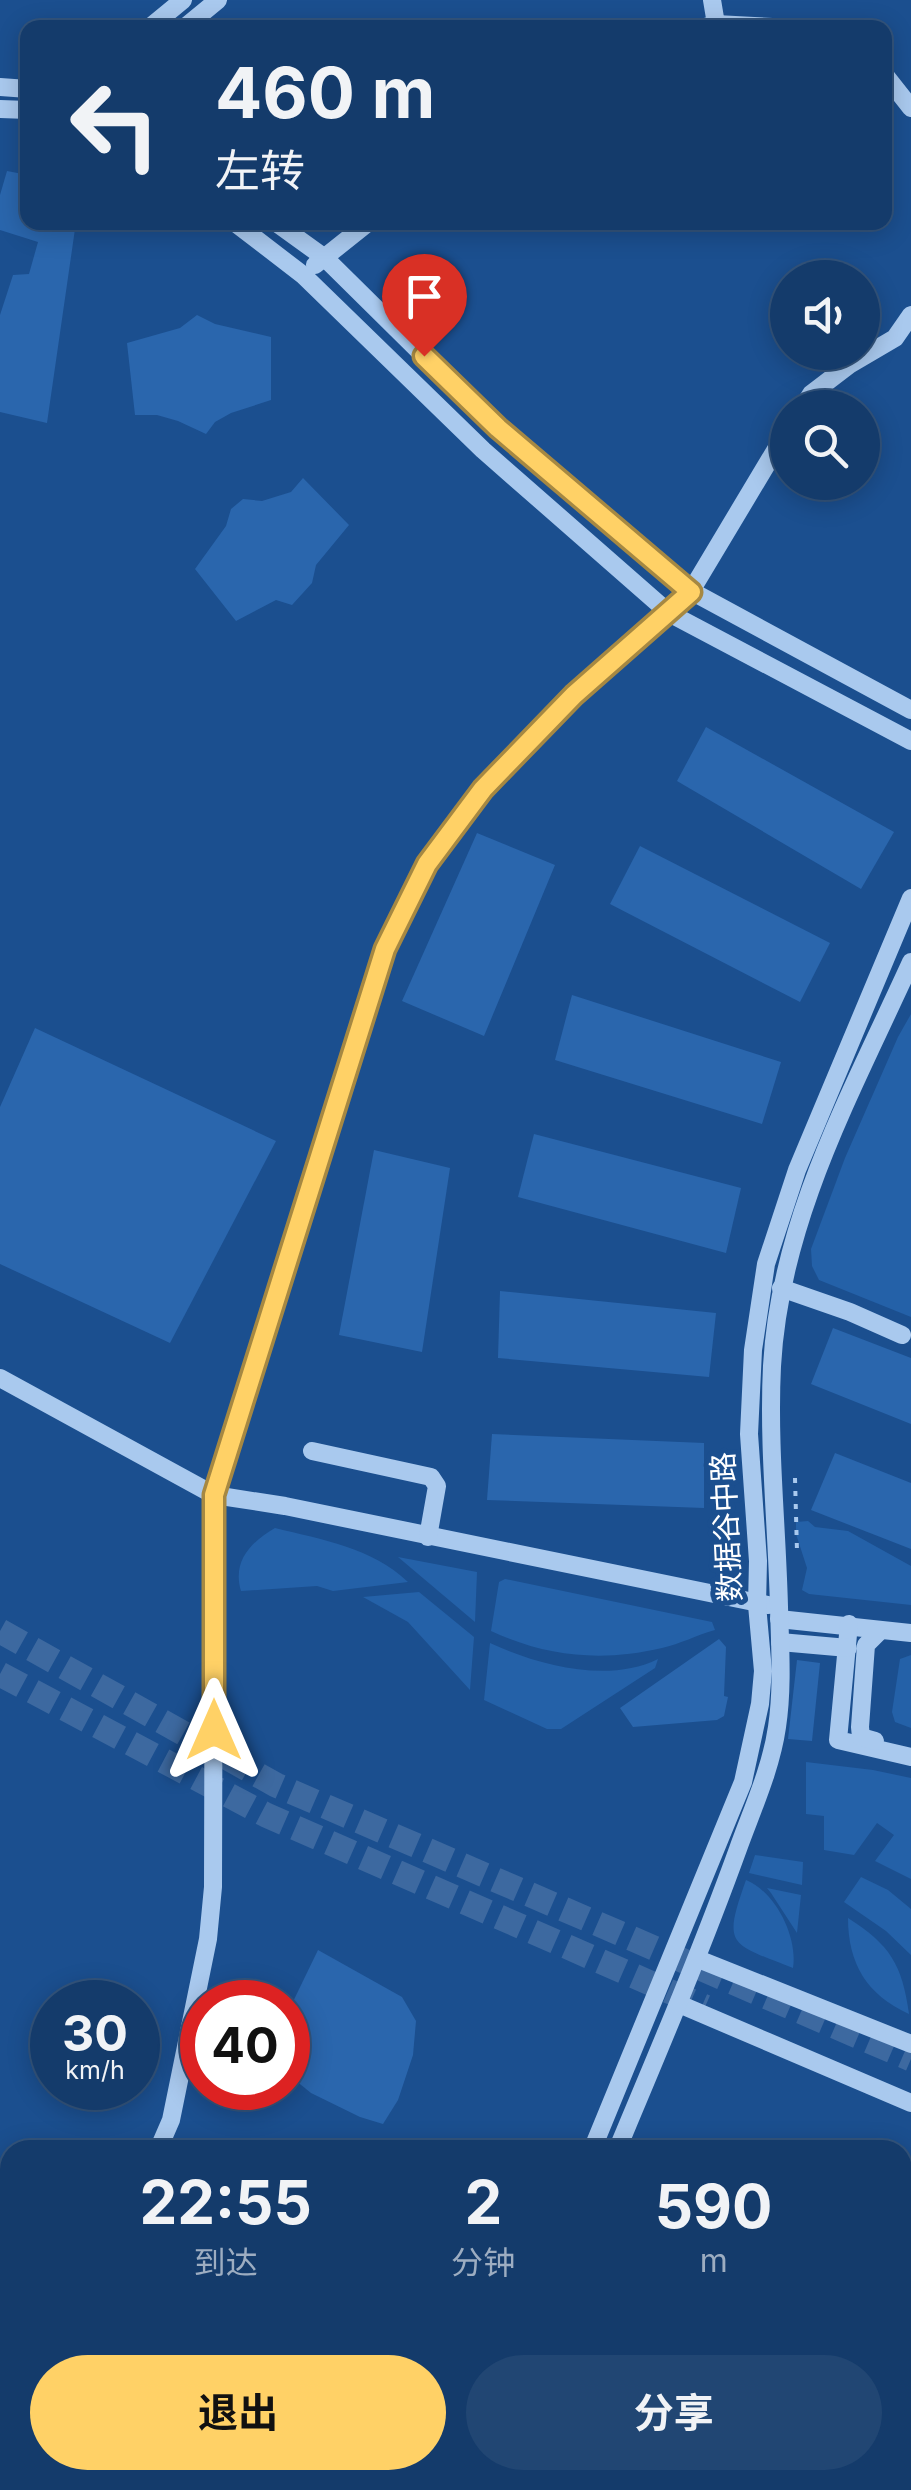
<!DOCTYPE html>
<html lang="zh">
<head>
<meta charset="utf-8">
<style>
	body { margin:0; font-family:Inter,"Noto Sans SC",sans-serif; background:#214673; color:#f1f3f6; height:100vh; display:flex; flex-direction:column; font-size:38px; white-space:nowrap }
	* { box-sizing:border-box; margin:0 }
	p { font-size:32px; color:#9dadc1 }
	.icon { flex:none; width:55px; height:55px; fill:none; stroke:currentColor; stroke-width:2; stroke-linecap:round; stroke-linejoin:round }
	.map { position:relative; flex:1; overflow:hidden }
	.panel { position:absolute; left:0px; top:2140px; width:912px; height:350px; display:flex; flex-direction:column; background:#143b6b; border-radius:30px 30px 0 0; box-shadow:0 5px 25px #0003,0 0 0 2px #33557e }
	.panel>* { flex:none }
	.guide { position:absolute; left:20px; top:20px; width:872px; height:210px; border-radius:20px; box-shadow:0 5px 25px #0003,0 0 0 2px #33557e; background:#143b6b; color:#f1f3f6; overflow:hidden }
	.buttons { position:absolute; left:770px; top:260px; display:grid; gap:20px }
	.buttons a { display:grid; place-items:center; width:110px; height:110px; border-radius:50%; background:#143b6b; box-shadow:0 5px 25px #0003,0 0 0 2px #33557e; font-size:50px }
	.speed { position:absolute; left:30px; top:1980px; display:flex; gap:20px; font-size:50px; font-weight:700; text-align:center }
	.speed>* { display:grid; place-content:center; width:130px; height:130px; border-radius:50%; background:#143b6b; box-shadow:0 5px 25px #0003,0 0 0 2px #33557e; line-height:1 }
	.speed small { font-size:25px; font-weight:400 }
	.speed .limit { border:15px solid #d22; background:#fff; color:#111 }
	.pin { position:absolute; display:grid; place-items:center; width:85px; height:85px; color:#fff; margin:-102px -42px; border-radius:50% 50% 50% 0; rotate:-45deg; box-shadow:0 0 10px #0007 }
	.pin .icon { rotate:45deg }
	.me { position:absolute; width:110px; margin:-55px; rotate:0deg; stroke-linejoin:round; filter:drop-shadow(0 0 8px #0008) }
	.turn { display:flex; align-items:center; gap:35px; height:210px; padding:0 30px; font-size:45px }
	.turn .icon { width:130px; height:130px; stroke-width:2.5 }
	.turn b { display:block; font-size:70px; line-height:85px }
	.eta { display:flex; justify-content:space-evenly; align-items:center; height:170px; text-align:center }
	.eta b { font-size:60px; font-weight:700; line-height:70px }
	.primary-button { display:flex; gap:20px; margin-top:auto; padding:20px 30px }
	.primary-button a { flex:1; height:115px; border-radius:60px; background:#ffd166; color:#111; font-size:40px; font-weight:700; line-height:115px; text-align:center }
	.primary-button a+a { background:#214673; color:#f1f3f6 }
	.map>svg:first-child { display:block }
</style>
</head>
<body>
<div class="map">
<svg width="911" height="2490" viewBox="0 0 911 2490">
	<rect width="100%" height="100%" fill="#1b4f8f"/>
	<g fill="#2461a8">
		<path d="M911 1014V1317L819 1280 812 1266 811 1249 845 1158 898 1037Z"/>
		<path d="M808 1521 815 1527 848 1531 911 1566V1605L809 1594 802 1590 807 1568 796 1534V1522Z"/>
		<path d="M275 1528C323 1540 371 1547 408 1582L333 1591 317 1586 241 1591C232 1561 251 1542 275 1528Z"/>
		<path d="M398 1557 477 1572 475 1622Z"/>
		<path d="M505 1579 712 1622 715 1630C697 1635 680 1644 662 1648 602 1662 547 1657 491 1631L499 1582Z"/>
		<path d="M419 1592 474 1637 470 1690 408 1622 363 1597Z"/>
		<path d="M490 1643C538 1665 608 1684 658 1659L655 1668 561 1729H547L484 1700Z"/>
		<path d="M911 1655V1728L895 1722 892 1712 900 1659Z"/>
		<path d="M806 1762 873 1770 911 1778V1879L875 1861 894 1835 877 1823 854 1855 824 1850V1816L806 1814Z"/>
		<path d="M755 1855 803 1862 802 1885 749 1873Z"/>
		<path d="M861 1877 888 1890 911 1909V1955L886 1931 844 1902Z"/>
		<path d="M746 1880C776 1892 798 1938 793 1968 730 1943 722 1947 746 1880Z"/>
		<path d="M767 1888 801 1895 797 1933 771 1893Z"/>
		<path d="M848 1918C890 1945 902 1964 909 2014 867 1995 848 1964 848 1918Z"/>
	</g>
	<g fill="#2a66ad">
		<path d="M7 171 28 175V222H76L47 423 0 412V315L13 275 29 274 38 242 0 230V195Z"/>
		<path d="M197 315 215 324 271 337V400L231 413 215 422 206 434 178 421 157 415H135L127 343 180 328Z"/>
		<path d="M303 478 349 525 316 565 312 583 292 605 276 600 236 621 195 569 226 526 231 509 243 499 262 501 291 492Z"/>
		<path d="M706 727 894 832 861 889 677 781Z"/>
		<path d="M477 833 555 865 484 1036 402 1001Z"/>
		<path d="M640 846 830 943 800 1002 610 904Z"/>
		<path d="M572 995 781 1062 762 1124 555 1060Z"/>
		<path d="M35 1028 276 1141 170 1343 0 1264V1107Z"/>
		<path d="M534 1134 741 1188 726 1253 518 1197Z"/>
		<path d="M374 1150 450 1168 422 1352 339 1335Z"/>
		<path d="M500 1291 716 1313 709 1377 498 1358Z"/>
		<path d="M833 1328 911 1358V1424L811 1384Z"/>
		<path d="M492 1434 704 1443V1508L487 1500Z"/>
		<path d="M835 1453 911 1483V1549L811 1510Z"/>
		<path d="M719 1639 726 1647 724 1696 728 1697 724 1716 717 1720 633 1727 620 1708Z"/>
		<path d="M797 1660 820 1663 812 1741 788 1739Z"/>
		<path d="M318 1950 402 1997 416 2021 413 2055 398 2100 383 2124 360 2117 311 2093 295 2080 288 2068V2012Z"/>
	</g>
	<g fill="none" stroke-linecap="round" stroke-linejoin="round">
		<g stroke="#3d69a0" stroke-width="25" stroke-dasharray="25 12" stroke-linecap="butt">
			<path d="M0 1631 276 1785 911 2059"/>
			<path d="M0 1674 266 1815 705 2007"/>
		</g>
		<path stroke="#a9c9ee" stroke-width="4" stroke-dasharray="5 8" stroke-linecap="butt" d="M795 1478 797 1551"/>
		<g stroke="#a9c9ee" stroke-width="18">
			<path d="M712 0 716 24"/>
			<path d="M149 28 183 0"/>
			<path d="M184 28 218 0"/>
			<path d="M702 28 716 24 793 28"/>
			<path d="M885 75 911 108"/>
			<path d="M0 87 28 89"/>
			<path d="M0 109 28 110"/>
			<path d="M234 222 303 275 483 450 669 613 911 741"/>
			<path d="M275 222 325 258 498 429 691 591 911 710"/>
			<path d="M315 265 369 222"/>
			<path d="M802 408 811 394 849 365 895 338 911 315"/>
			<path d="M781 1288 850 1312 902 1335"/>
			<path d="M0 1378 214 1495 285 1506 768 1605"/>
			<path d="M312 1451 431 1477 437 1486 428 1537"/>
			<path d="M779 1619 911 1633"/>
			<path d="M849 1624 838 1740 911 1757"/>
			<path d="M780 1642 848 1648"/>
			<path d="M875 1741 861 1737 860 1727 866 1645 878 1633"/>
			<path d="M698 1959 911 2044"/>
			<path d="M679 2004 911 2103"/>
			<path d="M158 2150 171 2120 208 1939 213 1887 214 1495 385 949 427 864 483 789 574 695 691 591 788 429"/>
			<path d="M592 2150 743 1782 760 1704 763 1671 757 1605 758 1561 749 1434 753 1350 766 1264 797 1170 911 898"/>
			<path d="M617 2150C659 2050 701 1951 738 1849 752 1810 771 1769 777 1727 783 1687 780 1647 779 1607 777 1526 768 1446 772 1366 780 1220 852 1092 911 962"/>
			<path d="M0 2240H10"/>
			<path d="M253 2480 263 2490"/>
			<path d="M343 2490 356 2480"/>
			<path d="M382 2490 395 2480"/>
		</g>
		<g stroke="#f0f6ff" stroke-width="25">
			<path d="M902 2345 911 2328"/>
			<path d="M902 2397 911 2383"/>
			<path d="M815 2490 821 2480"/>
			<path d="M848 2490 853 2480"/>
		</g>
	</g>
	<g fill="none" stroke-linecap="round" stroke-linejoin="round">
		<g stroke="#a68842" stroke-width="25">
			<path id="route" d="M214 1730V1495L385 949 427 864 483 789 574 695 691 592 498 428 424 356"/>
		</g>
		<use href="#route" stroke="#ffd166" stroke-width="18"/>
	</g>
	<g text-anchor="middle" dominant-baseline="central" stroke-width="10" stroke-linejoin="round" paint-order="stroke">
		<g font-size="30" fill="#fff" stroke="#1b4f8f">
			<text transform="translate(726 1527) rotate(-93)">数据谷中路</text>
		</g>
	</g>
</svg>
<div class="buttons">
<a><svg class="icon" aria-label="sound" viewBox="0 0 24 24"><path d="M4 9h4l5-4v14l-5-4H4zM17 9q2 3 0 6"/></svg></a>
<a><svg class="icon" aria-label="search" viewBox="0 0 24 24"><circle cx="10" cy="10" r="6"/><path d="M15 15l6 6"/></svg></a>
</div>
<div class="speed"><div>30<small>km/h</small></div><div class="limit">40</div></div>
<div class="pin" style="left:424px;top:356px;background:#d93025"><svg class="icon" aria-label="arrive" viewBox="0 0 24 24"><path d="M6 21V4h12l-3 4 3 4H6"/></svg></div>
<svg class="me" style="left:214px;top:1730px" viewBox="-20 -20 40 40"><path d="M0-17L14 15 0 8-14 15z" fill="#ffd166" stroke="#fff" stroke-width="4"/></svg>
<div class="guide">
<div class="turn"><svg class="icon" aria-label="left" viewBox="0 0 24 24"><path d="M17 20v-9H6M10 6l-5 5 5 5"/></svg><div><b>460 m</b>左转</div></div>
</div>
<section class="panel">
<div class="eta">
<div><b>22:55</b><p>到达</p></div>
<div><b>2</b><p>分钟</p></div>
<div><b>590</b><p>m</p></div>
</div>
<div class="primary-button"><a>退出</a><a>分享</a></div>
</section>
</div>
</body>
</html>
